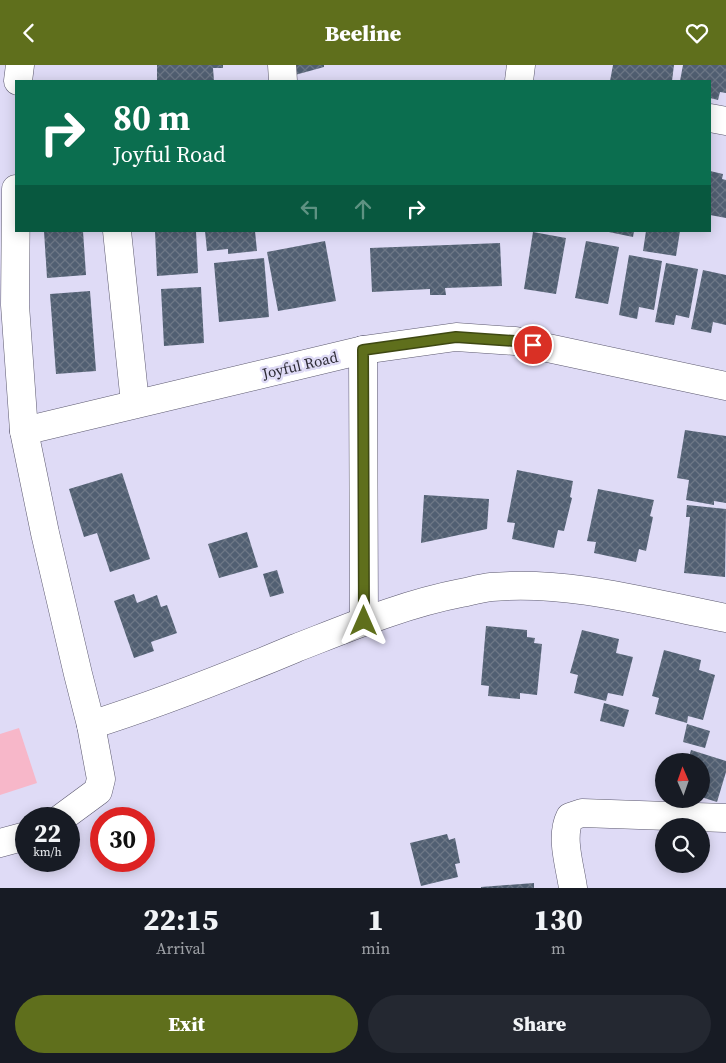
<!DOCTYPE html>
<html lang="en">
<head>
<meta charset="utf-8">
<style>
	body { margin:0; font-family:"Source Serif 4",serif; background:#242831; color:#f1f3f6; height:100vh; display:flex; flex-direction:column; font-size:19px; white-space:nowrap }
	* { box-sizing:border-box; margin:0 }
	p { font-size:16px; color:#9ea1a6 }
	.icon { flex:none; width:28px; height:28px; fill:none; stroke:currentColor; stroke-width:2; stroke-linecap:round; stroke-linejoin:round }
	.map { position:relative; height:823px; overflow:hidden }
	.panel { display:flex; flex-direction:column; background:#171b24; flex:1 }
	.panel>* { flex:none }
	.top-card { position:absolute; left:15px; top:15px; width:696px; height:152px; border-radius:0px; box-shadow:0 2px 12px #0003; background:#0b6e4f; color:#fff; overflow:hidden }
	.needle { width:32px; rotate:358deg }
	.fabs { position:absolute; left:655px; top:688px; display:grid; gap:10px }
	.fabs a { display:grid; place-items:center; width:55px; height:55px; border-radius:50%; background:#171b24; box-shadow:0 2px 12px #0003; font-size:25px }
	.speed { position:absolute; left:15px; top:742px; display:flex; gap:10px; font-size:25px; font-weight:700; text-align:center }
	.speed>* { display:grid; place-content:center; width:65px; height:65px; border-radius:50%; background:#171b24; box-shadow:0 2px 12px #0003; line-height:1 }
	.speed small { font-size:12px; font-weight:400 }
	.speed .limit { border:8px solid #d22; background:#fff; color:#111 }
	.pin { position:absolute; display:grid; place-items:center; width:42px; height:42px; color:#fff; margin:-21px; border:2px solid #fff; border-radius:50%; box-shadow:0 1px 5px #0007 }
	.me { position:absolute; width:55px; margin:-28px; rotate:0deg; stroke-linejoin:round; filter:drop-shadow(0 0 4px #0008) }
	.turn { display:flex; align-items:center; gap:18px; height:105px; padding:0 15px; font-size:22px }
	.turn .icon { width:65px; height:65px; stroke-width:2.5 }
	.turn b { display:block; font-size:35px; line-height:42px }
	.lanes { display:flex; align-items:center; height:48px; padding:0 15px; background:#0003; justify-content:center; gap:25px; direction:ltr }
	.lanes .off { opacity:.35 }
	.eta { display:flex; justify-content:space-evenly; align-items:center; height:85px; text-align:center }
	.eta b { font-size:30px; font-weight:800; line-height:35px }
	.action { display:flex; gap:10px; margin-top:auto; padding:10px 15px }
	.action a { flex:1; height:58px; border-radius:30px; background:#5f6f1c; color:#fff; font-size:20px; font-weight:800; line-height:58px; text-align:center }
	.action a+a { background:#242831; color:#f1f3f6 }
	header { display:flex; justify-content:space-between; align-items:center; height:65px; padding:0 15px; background:#5f6f1c; color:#fff; font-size:22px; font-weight:800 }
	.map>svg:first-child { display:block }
</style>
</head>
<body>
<header><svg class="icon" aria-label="back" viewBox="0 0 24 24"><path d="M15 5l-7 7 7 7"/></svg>Beeline<svg class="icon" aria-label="heart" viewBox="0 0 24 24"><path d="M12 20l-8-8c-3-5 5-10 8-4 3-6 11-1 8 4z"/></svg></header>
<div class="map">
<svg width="726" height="823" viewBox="0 0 726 823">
	<defs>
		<pattern id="building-cross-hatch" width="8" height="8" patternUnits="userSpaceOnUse" patternTransform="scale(1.25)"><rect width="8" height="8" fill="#515f72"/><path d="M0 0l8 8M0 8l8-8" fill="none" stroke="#6d7786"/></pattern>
	</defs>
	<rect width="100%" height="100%" fill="#dfdbf6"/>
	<path fill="#f7b7c9" d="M19 663 37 718 0 730V669Z"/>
	<g fill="url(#building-cross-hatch)">
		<path d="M157 0H223V3H213L214 16H157Z"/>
		<path d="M292 0H324V2L295 10Z"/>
		<path d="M613 0H674L672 16H610Z"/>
		<path d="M683 0H726V28L720 27 718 35 710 33V16H680Z"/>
		<path d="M710 106 723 109 722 114 726 115V153L710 150Z"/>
		<path d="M44 166H83L86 210 47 213Z"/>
		<path d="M155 166H196L198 208 157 211Z"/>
		<path d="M205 166H255L257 186 228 189V184L207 186Z"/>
		<path d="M604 166H634L633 172Z"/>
		<path d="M646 166H680L676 191 643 186Z"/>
		<path d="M533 167 566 173 556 229 524 224Z"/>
		<path d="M325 176 336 236 278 246 267 187Z"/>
		<path d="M586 176 619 182 608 239 575 233Z"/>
		<path d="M500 178 502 221 445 223 446 230H430V224L372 227 370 183Z"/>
		<path d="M629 190 662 196 654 245 639 242 637 254 619 250Z"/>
		<path d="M264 193 269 252 219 257 214 198Z"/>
		<path d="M666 198 698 204 689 253 676 250 674 260 655 257Z"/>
		<path d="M703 205 726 210V260L713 257 711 268 691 264Z"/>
		<path d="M201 222 204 278 164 281 161 224Z"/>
		<path d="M90 226 96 306 56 309 50 229Z"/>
		<path d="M685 365 726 371V438L714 436V440L686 435 689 415 677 413Z"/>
		<path d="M517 405 573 416 570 432 572 433 564 466 558 465 554 483 512 474 515 458 507 457Z"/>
		<path d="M122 408 150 494 110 507 97 468 84 472 69 424Z"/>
		<path d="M598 424 654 435 650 451 653 452 646 486 639 484 636 497 594 488 596 477 587 476Z"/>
		<path d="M424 430 489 434 487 464 421 478Z"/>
		<path d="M687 440 726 444 725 512 684 508 690 452H686Z"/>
		<path d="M247 467 258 502 219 513 208 479Z"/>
		<path d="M277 505 284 528 270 532 263 509Z"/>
		<path d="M134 529 137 538 157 530 161 542 167 540 177 568 151 577 154 586 134 593 114 536Z"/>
		<path d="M486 561 527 565V572L535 573 534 578 542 579 537 630 520 628V634L488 631 489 621 481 620Z"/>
		<path d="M582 565 619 574 616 588 633 592 623 631 608 628 606 636 574 628 578 610 570 608Z"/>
		<path d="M664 585 701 595 699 605 715 610 703 655 688 651 687 658 655 649 659 633 652 631Z"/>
		<path d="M604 638 629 645 624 662 600 656Z"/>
		<path d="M687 659 710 666 705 683 683 677Z"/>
		<path d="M691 685 726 696V707L717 737 701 732V696H688Z"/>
		<path d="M447 769 449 775 455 773 460 798 455 799 458 812 421 821 410 778Z"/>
		<path d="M534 818V823H481V822Z"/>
	</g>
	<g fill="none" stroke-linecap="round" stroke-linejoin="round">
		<g stroke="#5c596f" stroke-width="29">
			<g id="minor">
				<path d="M282 0 283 16"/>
				<path d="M18 16 20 0"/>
				<path d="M519 16 521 0"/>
				<path d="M710 53 726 56"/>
				<path d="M16 124 15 240 24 366 45 468 78 609 91 660 101 714 98 726 60 754"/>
				<path d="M117 166 135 338"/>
				<path d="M363 285 364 556"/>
				<path d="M24 366 363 285 456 272 515 276 726 321"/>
				<path d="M91 660C161 638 229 611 296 583 350 562 404 539 461 528 471 526 481 523 491 522 570 515 649 538 726 553"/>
				<path d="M0 778 26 771"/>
				<path d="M573 823C570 801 560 772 570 752L582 748 725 753"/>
			</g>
		</g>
		<use href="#minor" stroke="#fff" stroke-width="28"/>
	</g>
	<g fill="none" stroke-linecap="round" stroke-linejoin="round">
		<g stroke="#3e4812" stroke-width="12">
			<path id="route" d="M364 556 363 285 456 272 515 276 533 280"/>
		</g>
		<use href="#route" stroke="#5f6f1c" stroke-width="9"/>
	</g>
	<g text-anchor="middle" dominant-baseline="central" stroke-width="5" stroke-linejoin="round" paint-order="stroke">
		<g font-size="15" fill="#2d2b35" stroke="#dfdbf6">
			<text transform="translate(300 300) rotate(-13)">Joyful Road</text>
		</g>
	</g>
</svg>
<div class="fabs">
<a><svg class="needle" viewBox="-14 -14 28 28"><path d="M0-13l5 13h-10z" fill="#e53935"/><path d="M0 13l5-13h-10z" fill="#9ea1a6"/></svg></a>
<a><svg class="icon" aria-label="search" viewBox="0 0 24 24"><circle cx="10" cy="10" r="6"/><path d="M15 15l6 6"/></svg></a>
</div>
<div class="speed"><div>22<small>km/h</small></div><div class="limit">30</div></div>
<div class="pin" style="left:533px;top:280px;background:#d93025"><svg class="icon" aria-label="arrive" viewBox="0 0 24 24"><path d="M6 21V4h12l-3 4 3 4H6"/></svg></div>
<svg class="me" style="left:364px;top:556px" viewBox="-20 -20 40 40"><path d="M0-17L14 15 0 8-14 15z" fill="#5f6f1c" stroke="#fff" stroke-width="4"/></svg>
<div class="top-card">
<div class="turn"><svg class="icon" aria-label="right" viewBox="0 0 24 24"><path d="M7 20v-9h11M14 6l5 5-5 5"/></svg><div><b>80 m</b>Joyful Road</div></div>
<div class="lanes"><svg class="icon off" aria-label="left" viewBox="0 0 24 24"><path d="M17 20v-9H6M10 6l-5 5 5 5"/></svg><svg class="icon off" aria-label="ahead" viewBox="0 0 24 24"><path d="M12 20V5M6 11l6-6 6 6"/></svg><svg class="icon" aria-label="right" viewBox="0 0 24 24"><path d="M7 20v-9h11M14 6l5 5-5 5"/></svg></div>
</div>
</div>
<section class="panel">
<div class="eta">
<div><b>22:15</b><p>Arrival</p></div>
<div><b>1</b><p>min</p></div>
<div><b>130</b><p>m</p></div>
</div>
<div class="action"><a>Exit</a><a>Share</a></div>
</section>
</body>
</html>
